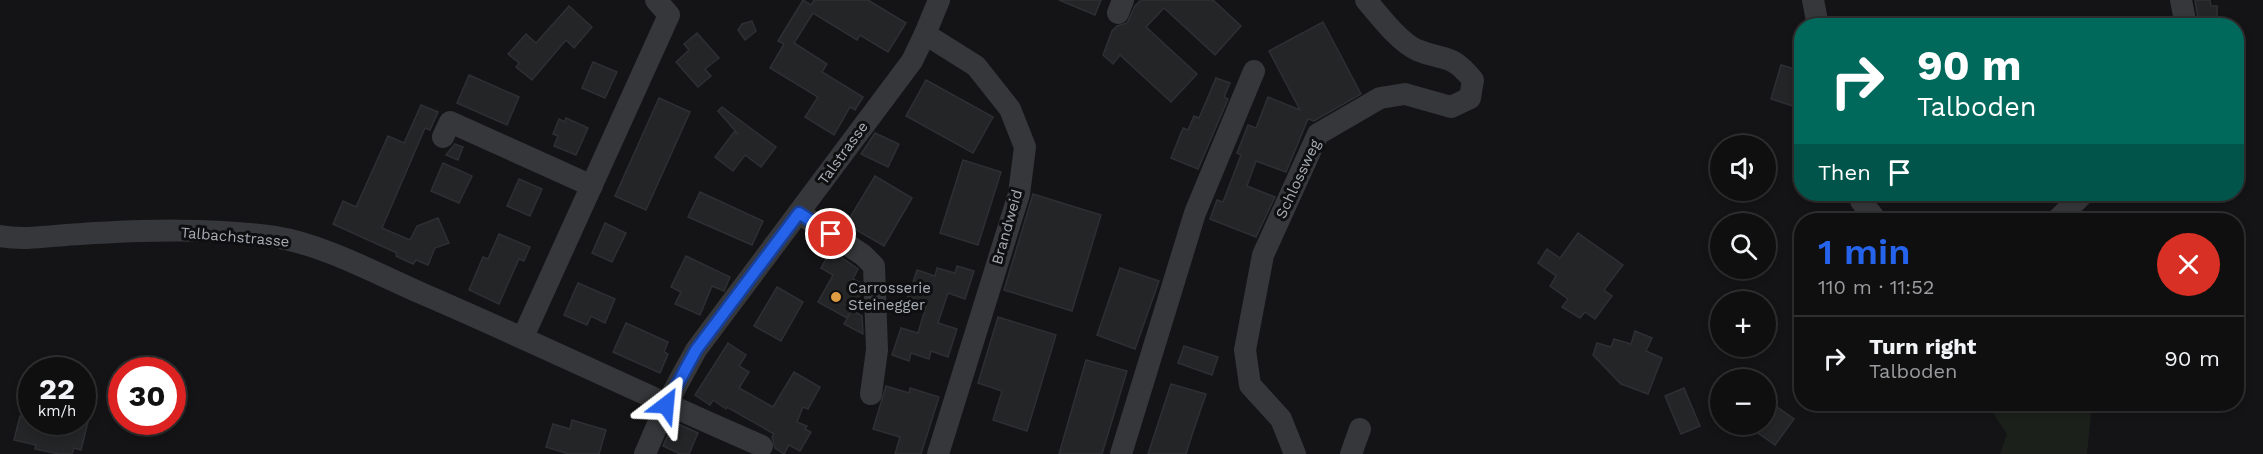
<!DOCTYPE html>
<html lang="en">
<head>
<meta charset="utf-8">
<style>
	body { margin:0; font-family:"Work Sans",sans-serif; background:#1d1d1e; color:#f1f3f6; height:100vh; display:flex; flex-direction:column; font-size:22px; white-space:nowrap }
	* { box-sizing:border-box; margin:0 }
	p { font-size:20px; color:#9b9c9f }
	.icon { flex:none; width:33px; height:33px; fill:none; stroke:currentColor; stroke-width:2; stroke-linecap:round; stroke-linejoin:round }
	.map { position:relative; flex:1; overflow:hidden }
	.side { position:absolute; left:1794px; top:213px; width:450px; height:198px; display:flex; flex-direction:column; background:#0f0f10; border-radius:24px; box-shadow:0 3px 9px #0003,0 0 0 2px #2f2f30 }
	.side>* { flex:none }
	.top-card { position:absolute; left:1794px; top:18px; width:450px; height:183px; border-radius:24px; box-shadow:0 3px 9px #0003,0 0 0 2px #2f2f30; background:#00695c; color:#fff; overflow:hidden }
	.tools { position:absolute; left:1710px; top:135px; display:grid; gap:12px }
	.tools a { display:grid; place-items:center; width:66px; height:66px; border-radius:50%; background:#0f0f10; box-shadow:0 3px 9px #0003,0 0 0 2px #2f2f30; font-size:30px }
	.speed { position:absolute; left:18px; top:357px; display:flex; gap:12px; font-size:30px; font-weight:700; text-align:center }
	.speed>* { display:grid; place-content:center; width:78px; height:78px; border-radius:50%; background:#0f0f10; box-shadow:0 3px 9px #0003,0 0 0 2px #2f2f30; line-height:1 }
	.speed small { font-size:15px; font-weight:400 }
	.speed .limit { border:9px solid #d22; background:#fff; color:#111 }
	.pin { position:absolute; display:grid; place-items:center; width:51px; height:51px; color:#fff; margin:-26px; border:3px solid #fff; border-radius:50%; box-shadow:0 2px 6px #0007 }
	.me { position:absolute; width:66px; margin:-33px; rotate:29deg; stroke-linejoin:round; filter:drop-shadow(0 0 4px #0008) }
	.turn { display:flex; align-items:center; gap:21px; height:126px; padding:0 24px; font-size:27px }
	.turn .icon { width:78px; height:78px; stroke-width:2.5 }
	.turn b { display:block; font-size:42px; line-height:51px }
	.then { display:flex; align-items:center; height:57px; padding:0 24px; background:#0003; gap:12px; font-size:22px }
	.round { display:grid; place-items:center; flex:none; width:63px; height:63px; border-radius:32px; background:#1d1d1e }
	.overview { display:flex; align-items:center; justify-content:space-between; height:102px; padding:0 24px }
	h1 { font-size:36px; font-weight:600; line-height:45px; color:#2563eb }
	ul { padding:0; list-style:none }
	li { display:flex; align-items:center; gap:18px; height:84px; padding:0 24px; border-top:2px solid #2f2f30 }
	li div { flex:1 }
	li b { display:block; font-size:22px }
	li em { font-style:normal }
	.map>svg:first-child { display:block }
</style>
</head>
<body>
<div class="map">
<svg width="2263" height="454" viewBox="0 0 2263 454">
	<rect width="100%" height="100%" fill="#141416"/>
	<path fill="#1b201b" d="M1987 404H2092L2087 454H2000L2007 434Z"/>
	<g fill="#242527" stroke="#2e2f32" stroke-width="1.5">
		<path d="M803 0 811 5 814 0H868L906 23 888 52 860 35 857 40 813 13 794 43 827 64 822 72 863 97 855 110 850 107 834 135 805 117 818 97 770 68 784 44 778 41Z"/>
		<path d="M1059 0H1101L1095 15Z"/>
		<path d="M1141 0H1213L1241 26 1215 55 1164 8 1146 27 1197 74 1171 102 1120 55 1113 64 1103 55 1112 31 1117 26 1127 23 1135 6Z"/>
		<path d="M2195 0H2210L2211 6H2217V24L2199 25Z"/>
		<path d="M569 6 592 27 574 48 566 40 532 80 516 67 519 63 508 54 526 34 536 43Z"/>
		<path d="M752 21 756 31 745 40 738 30 742 24Z"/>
		<path d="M1323 22 1361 94 1314 121 1308 119 1286 172 1256 161 1247 186 1275 197 1256 237 1210 219 1217 200 1223 202 1241 155 1237 153 1248 125 1256 128 1268 97 1300 110 1269 51Z"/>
		<path d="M697 33 719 58 705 69 711 76 698 87 676 62 689 50 684 44Z"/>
		<path d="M593 62 617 72 605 98 582 88Z"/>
		<path d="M1781 65 1802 71V101L1799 108 1771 99Z"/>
		<path d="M469 75 519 97 507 125 457 103Z"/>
		<path d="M1216 78 1230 83 1224 97 1228 99 1198 169 1171 158 1183 128 1188 130 1194 116 1199 118Z"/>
		<path d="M926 80 993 117 973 153 906 116Z"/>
		<path d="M659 98 690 112 646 210 615 196Z"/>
		<path d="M421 105 438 112 430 130 425 128 382 228 410 240 417 226 438 218 449 243 435 248 428 265 416 260 413 264 396 256 397 253 333 224 343 201 356 207 388 136 404 143Z"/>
		<path d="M722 107 776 147 761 167 745 155 733 171 715 157 734 132 738 134 718 111Z"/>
		<path d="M566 118 588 128 576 155 554 146 558 136 553 134 559 119 565 122Z"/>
		<path d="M875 133 899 144 888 167 861 154Z"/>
		<path d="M455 144 463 147 458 160 446 155Z"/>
		<path d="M963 160 1001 172 978 245 940 233Z"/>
		<path d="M443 163 472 176 459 203 431 191Z"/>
		<path d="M875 176 912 198 884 246 846 224Z"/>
		<path d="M519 179 542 189 530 216 507 206Z"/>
		<path d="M700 192 763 221 752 245 688 217Z"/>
		<path d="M1033 194 1101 215 1072 311 1004 290Z"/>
		<path d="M605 223 626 233 612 262 592 253Z"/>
		<path d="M1578 233 1623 265 1604 290 1612 296 1595 319 1585 312 1580 318 1562 307 1568 299 1550 286 1556 276 1538 263 1547 249 1560 258Z"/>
		<path d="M499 234 530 247 524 261 519 259 499 304 469 290 483 257 488 259Z"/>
		<path d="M831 250 858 269 853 279 861 283V293L847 318 818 302 833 275 821 268Z"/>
		<path d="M686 256 730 277 724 291 712 286 700 315 675 304 681 292 671 287Z"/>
		<path d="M957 266 974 271 965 299 948 293 938 323 957 329 948 357 931 351 929 359 911 353 909 361 892 355 901 328 918 333 927 303 908 297 917 270 935 276 937 268 955 273Z"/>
		<path d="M1120 268 1159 281 1135 349 1097 335Z"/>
		<path d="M578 283 615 299 605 323 591 316 587 325 564 315Z"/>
		<path d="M777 287 803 302 781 341 754 326Z"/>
		<path d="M852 310 862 316 863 334 844 324Z"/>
		<path d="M998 317 1056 335 1027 431 993 420 1002 391 978 383Z"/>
		<path d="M626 323 668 342 664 352 668 354 660 373 613 352Z"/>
		<path d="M1635 331 1652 338 1646 351 1662 358 1648 394 1621 384 1593 355 1597 343 1611 347 1614 339 1631 344Z"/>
		<path d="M728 343 746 355 739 366 749 372 739 388 773 407 794 372 820 387 808 409 803 407 797 422 807 426 805 429 811 432 800 451 789 445 784 454 775 448 772 437 774 434 727 407 726 409 713 400 710 405 695 395Z"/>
		<path d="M1184 346 1218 357 1212 375 1178 363Z"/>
		<path d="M1086 360 1127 371 1102 454H1059Z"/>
		<path d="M1171 384 1206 394 1192 435 1186 454H1148Z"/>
		<path d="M886 386 909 393 910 388 939 397 921 454H895L900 437 873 429Z"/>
		<path d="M1684 388 1700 426 1681 434 1665 396Z"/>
		<path d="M1777 407 1794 419 1775 445 1758 433Z"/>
		<path d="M20 416 32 418V422H88L81 450 74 448 72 454H59L35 449 36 445 14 440Z"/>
		<path d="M572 420 606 430 599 454H569L546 447 553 424 570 429Z"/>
		<path d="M674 422 698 433 689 454H680L663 446Z"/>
	</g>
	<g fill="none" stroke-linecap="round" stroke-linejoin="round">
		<g stroke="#36373a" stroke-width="22">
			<path d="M1813 0 1818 26"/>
			<path d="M2181 0 2186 26"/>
			<path d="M1118 13 1123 0"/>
			<path d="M925 34 976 66 1010 109 1025 147 1019 194 938 454"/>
			<path d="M443 137 450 122 592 186"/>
			<path d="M1860 194 1861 201 1876 220"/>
			<path d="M799 213 863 255 874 266 877 350 871 394"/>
			<path d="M2057 220 2083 194"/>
			<path d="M0 236C26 241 54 235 81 234 145 230 212 228 275 237 325 245 377 274 423 294 537 343 648 397 762 446"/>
			<path d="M523 337 669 15 656 0"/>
			<path d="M645 454 666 405 696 350 912 61 925 34 939 0"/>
			<path d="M1121 454 1195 213 1254 71"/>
			<path d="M1295 454 1281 419 1250 385 1245 350 1263 255 1318 134 1380 98 1405 94 1451 107 1470 98 1473 80C1450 52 1446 62 1417 50 1399 42 1379 15 1366 0"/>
			<path d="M1351 454 1360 429"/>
		</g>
	</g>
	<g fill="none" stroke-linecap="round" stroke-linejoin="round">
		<g stroke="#184099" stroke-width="15">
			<path id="route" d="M666 405 696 350 799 213 831 234"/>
		</g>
		<use href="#route" stroke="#2563eb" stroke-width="10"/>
	</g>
	<circle fill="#df9c43" stroke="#0f0f11" stroke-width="2" cx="836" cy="297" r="6"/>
	<g text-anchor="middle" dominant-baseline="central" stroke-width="6" stroke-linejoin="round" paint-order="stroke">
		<g font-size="15" fill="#a7adb5" stroke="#0f0f11">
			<text transform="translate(843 153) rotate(-54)">Talstrasse</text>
			<text transform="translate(1298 179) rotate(-65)">Schlossweg</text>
			<text transform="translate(1007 227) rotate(-74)">Brandweid</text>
			<text transform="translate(235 237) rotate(5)">Talbachstrasse</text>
		</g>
		<g font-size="15" fill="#a7adb5" stroke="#0f0f11" text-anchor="start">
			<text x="848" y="288">Carrosserie<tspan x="848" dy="17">Steinegger</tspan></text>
		</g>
	</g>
</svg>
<div class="tools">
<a><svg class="icon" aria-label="sound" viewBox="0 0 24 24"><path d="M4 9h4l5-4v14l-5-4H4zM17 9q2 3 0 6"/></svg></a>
<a><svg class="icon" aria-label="search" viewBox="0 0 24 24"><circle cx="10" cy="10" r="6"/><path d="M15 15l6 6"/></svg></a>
<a>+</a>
<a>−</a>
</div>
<div class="speed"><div>22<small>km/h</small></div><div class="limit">30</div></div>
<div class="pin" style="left:831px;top:234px;background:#d93025"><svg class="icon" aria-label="arrive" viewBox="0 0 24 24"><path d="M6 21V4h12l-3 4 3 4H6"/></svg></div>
<svg class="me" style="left:666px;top:405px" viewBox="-20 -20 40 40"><path d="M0-17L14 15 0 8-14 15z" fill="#2563eb" stroke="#fff" stroke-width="4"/></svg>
<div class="top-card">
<div class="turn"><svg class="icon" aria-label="right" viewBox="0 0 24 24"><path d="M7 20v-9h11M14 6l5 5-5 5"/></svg><div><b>90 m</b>Talboden</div></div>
<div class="then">Then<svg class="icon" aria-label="arrive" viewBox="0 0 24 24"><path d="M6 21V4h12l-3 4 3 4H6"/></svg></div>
</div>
<section class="side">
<div class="overview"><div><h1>1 min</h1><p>110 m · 11:52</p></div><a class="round" style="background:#d93025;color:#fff"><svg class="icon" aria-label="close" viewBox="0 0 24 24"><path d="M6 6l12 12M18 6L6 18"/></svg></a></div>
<ul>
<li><svg class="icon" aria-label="right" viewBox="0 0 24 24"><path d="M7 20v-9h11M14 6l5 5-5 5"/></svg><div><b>Turn right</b><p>Talboden</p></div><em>90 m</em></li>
</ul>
</section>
</div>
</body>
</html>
